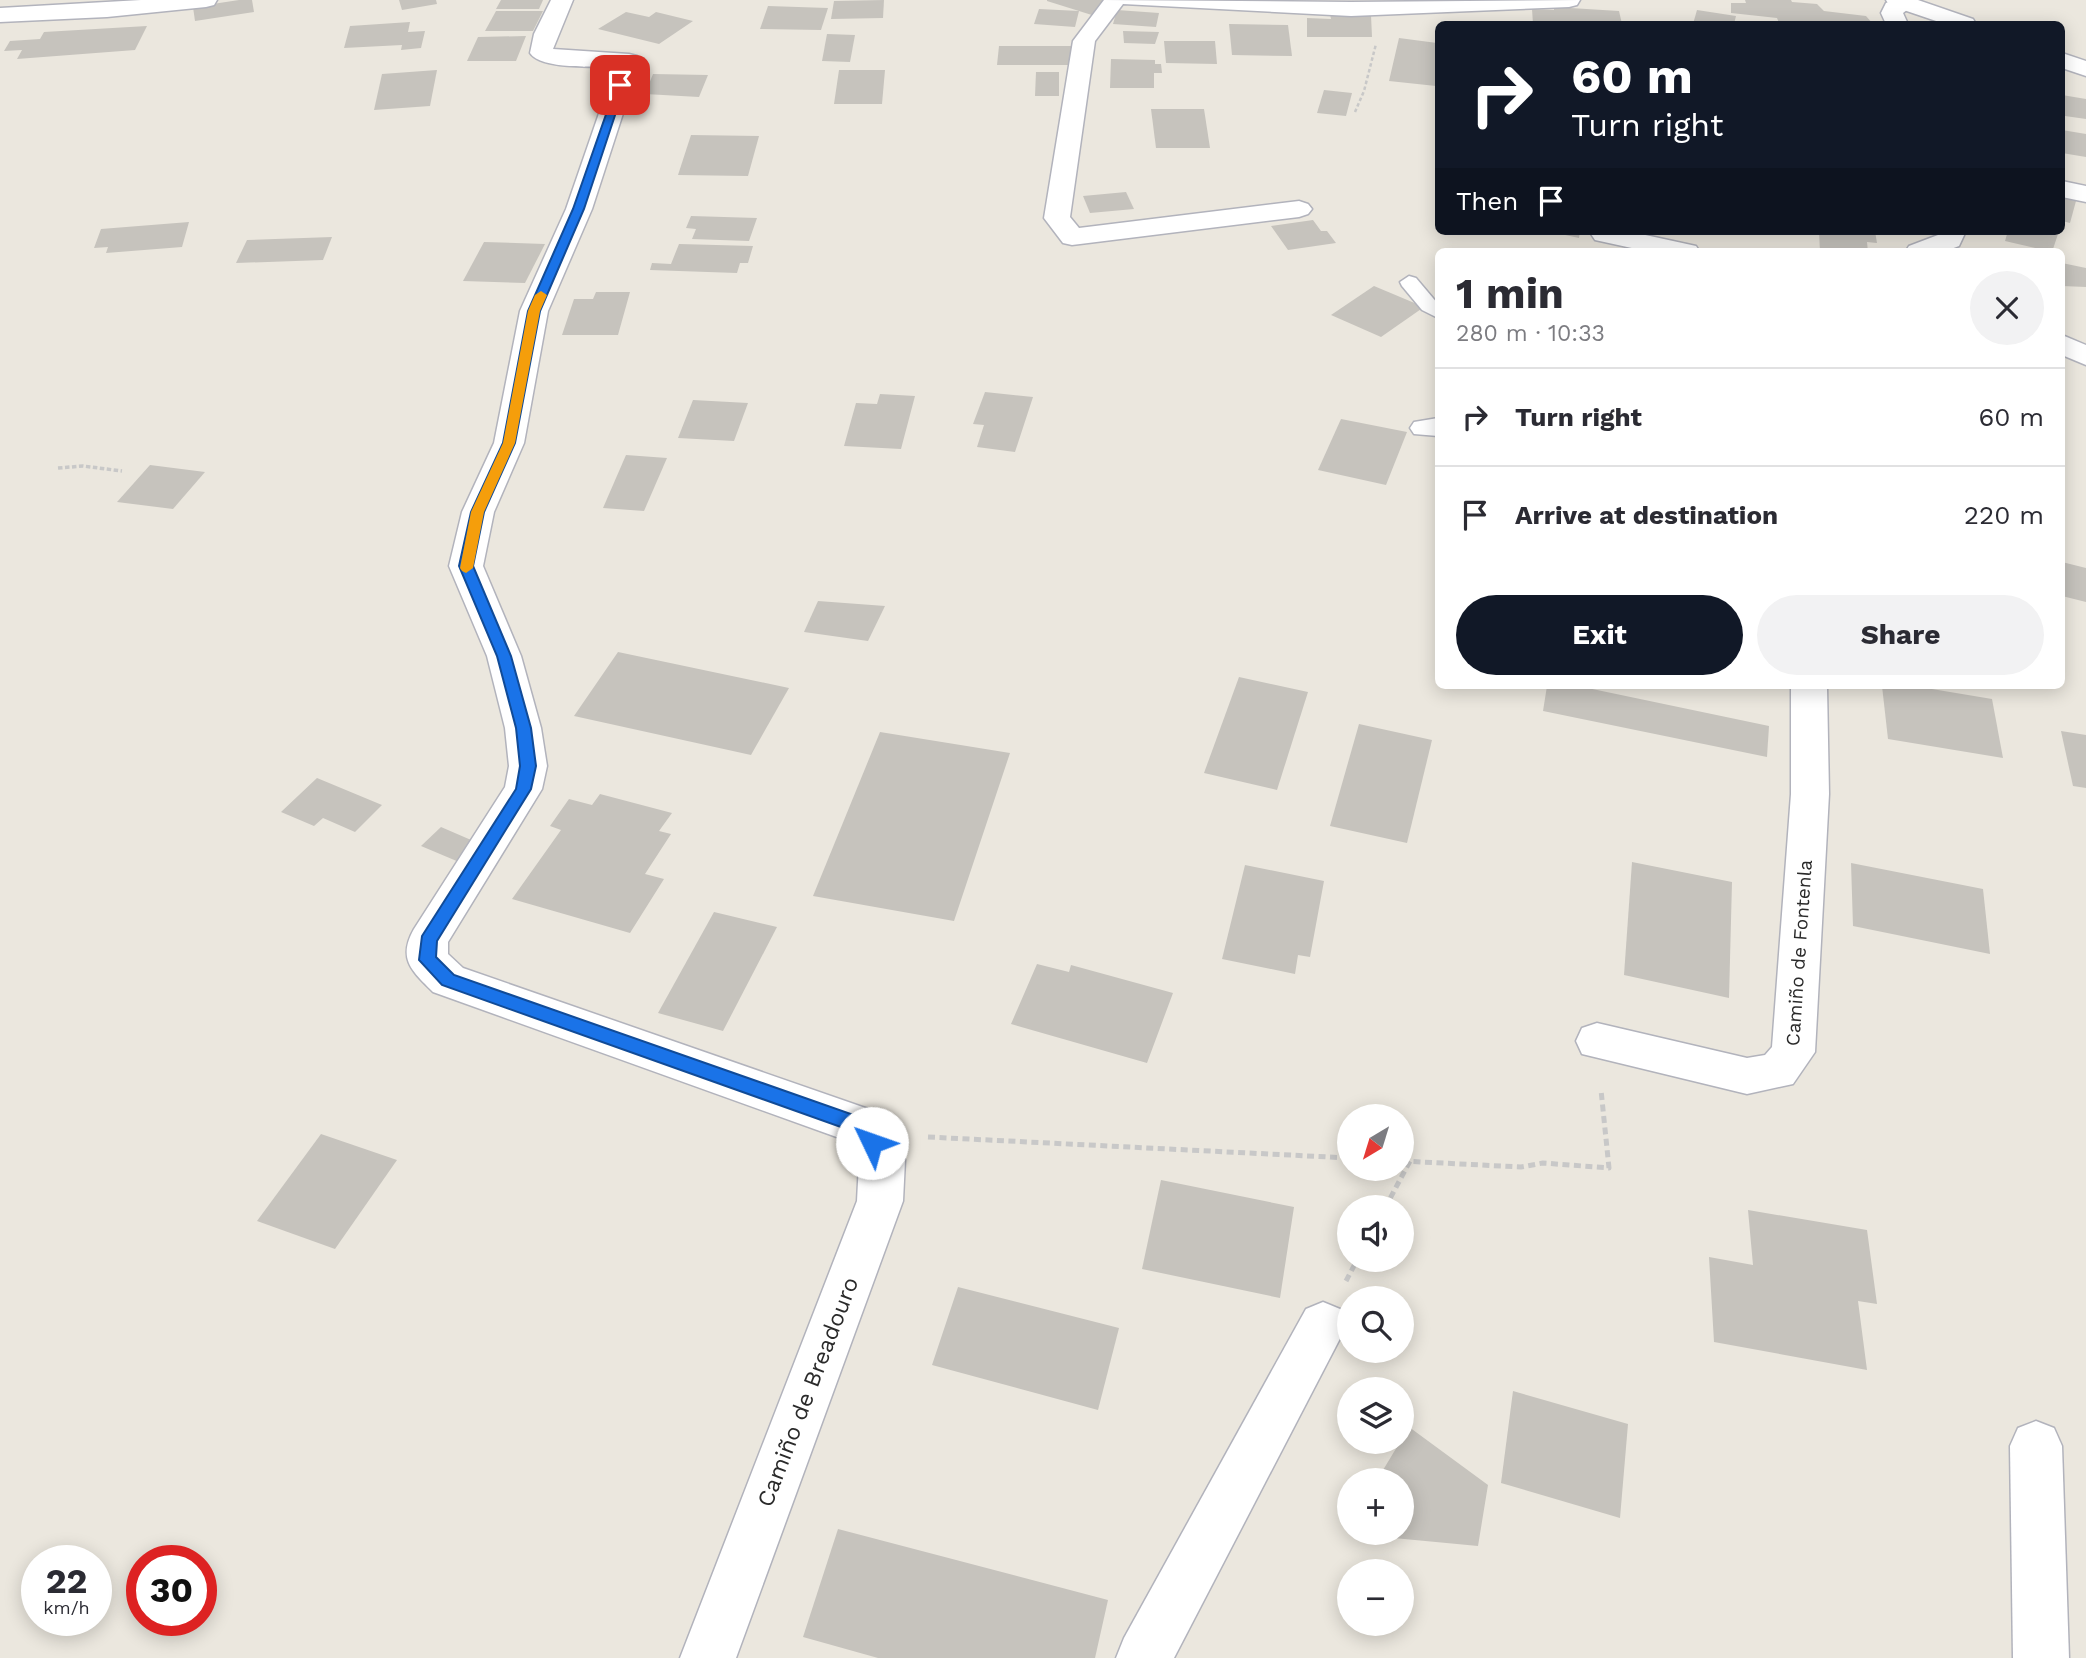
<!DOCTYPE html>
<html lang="en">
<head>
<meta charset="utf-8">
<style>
	body { margin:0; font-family:"Work Sans",sans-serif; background:#f2f2f3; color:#2b2b33; height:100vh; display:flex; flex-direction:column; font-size:26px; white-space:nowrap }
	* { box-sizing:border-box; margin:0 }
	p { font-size:23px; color:#7c7c81 }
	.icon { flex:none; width:38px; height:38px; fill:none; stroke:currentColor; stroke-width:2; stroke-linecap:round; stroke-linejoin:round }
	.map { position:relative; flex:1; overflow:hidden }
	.sheet { position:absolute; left:1435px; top:248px; width:630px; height:441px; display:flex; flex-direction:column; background:#fff; border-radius:10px; box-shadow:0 4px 18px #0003 }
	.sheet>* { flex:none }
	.top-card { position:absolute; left:1435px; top:21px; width:630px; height:214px; border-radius:10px; box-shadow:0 4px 18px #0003; background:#111827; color:#fff; overflow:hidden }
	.needle { width:46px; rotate:218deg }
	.tools { position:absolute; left:1337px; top:1104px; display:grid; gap:14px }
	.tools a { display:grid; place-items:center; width:77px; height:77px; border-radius:50%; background:#fff; box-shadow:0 4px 18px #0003; font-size:35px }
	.speed { position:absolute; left:21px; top:1545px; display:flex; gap:14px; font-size:35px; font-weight:700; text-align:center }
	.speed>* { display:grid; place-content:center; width:91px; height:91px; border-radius:50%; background:#fff; box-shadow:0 4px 18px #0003; line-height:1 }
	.speed small { font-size:18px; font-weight:400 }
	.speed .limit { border:10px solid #d22; background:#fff; color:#111 }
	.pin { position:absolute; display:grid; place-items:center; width:60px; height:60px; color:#fff; margin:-30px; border-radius:14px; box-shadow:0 4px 10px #0006 }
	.me { position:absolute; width:77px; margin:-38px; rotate:312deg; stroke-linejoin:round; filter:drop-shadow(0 0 5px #0008) }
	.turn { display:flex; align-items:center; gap:24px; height:147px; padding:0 21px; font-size:32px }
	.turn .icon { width:91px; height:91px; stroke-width:2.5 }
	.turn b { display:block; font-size:49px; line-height:60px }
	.then { display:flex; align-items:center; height:66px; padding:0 21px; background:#0003; gap:14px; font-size:26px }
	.round { display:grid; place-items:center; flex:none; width:74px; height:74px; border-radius:37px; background:#f2f2f3 }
	.headline { display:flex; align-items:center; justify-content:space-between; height:119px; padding:0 21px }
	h1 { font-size:42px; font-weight:700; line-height:52px }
	.primary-button { display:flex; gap:14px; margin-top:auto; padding:14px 21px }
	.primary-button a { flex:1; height:80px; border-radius:42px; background:#111827; color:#fff; font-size:28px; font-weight:700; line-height:80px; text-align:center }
	.primary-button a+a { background:#f2f2f3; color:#2b2b33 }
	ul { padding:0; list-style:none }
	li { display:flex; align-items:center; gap:21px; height:98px; padding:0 21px; border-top:2px solid #e1e1e2 }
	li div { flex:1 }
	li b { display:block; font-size:26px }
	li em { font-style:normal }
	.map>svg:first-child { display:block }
</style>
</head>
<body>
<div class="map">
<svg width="2086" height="1658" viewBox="0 0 2086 1658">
	<rect width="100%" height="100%" fill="#ebe7de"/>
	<g fill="#c6c3bd">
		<path d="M239 0H252L254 12 195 21 193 7Z"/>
		<path d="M399 0H436L437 4 402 10Z"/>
		<path d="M501 0H543L539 9H496Z"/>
		<path d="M884 0 883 18 831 19 834 1Z"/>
		<path d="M1106 0 1095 16 1047 1V0Z"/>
		<path d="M1745 0H1791L1792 2 1817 4 1824 11 1866 16 1873 24H1790L1779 23 1777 18 1731 13V3H1746Z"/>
		<path d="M768 6 828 8 821 30 760 29Z"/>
		<path d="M1554 7 1619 11 1622 24H1533L1532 9 1554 10Z"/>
		<path d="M1039 9 1079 11 1075 27 1034 24Z"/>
		<path d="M1117 10 1159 13 1156 27 1113 24Z"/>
		<path d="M1697 10 1736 16 1734 24H1693Z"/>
		<path d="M496 11H543L533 31H485Z"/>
		<path d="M626 12 649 17 656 12 693 21 659 44 598 29Z"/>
		<path d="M1330 14 1371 15 1372 37H1307V18L1331 19Z"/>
		<path d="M410 22 408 32 425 31 421 48 401 50 402 45 344 48 350 26Z"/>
		<path d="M1229 24 1288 25 1292 56 1232 55Z"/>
		<path d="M147 26 135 50 17 59 22 50 4 51 10 41 40 39 44 32Z"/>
		<path d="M1123 31 1159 32 1155 44 1124 43Z"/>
		<path d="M827 34 855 35 850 62 822 61Z"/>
		<path d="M526 36 516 61H467L478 37Z"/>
		<path d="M1399 38 1437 43 1435 51H1438V70L1436 86 1389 81Z"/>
		<path d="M1164 41H1215L1217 64 1166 63Z"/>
		<path d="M999 46H1071V65H997Z"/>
		<path d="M1111 59 1155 60V64H1161L1162 73H1154V88H1110Z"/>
		<path d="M437 70 430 106 374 110 382 74Z"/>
		<path d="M839 70H885L882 104H834Z"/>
		<path d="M1036 72H1059V96H1035Z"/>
		<path d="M653 74 708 75 699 97 645 94Z"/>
		<path d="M1324 90 1352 93 1346 116 1317 113Z"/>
		<path d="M2062 95 2086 99V119L2065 116Z"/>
		<path d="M1151 109H1204L1210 148H1156Z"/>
		<path d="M2062 130 2086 134V157L2062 153Z"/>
		<path d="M691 135 759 136 748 176 678 175Z"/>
		<path d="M1126 192 1134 209 1090 213 1083 196Z"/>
		<path d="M2062 198 2076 201 2070 223 2062 221Z"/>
		<path d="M691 216 757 218 749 241 692 239 696 229 686 228Z"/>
		<path d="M1313 220 1321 231H1327L1336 243 1288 250 1271 226Z"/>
		<path d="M189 222 182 247 106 253 108 247 94 248 101 229Z"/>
		<path d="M1547 231H1580L1579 238Z"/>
		<path d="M1819 231H1875L1877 243 1867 242 1868 252H1820Z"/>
		<path d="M2008 231H2059L2052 252 2005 241Z"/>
		<path d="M332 237 323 260 236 263 247 240Z"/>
		<path d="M484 242 545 244 525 283 463 281Z"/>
		<path d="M679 244 753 246 748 263H740L737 273 650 270 652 263 671 264Z"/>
		<path d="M2062 263 2086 268V287L2062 286Z"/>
		<path d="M1374 286 1424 307 1381 337 1331 315Z"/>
		<path d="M596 292H630L618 335H562L574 299H593Z"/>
		<path d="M985 392 1033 397 1015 452 977 447 984 425 973 424Z"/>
		<path d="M880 394 915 396 901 449 844 446 856 403 877 404Z"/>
		<path d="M693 400 748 403 734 441 678 438Z"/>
		<path d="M1341 419 1407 432 1386 485 1318 470Z"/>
		<path d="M626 455 667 458 644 511 603 508Z"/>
		<path d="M150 465 205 472 173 509 117 502Z"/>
		<path d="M2062 562 2086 568V602L2062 596Z"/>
		<path d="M818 601 885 606 868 641 804 632Z"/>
		<path d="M618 652 789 688 751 755 574 716Z"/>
		<path d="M1239 677 1308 692 1277 790 1204 773Z"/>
		<path d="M1547 686H1578L1769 726 1767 757 1543 711Z"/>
		<path d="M1882 686H1914L1992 699 2003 758 1888 739Z"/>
		<path d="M1359 724 1432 740 1407 843 1330 826Z"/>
		<path d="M2061 731 2086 735V788L2073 786Z"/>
		<path d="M880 732 1010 753 954 921 813 896Z"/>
		<path d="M317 778 382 805 355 832 323 818 314 826 281 812Z"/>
		<path d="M600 794 672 813 659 831 671 834 645 874 664 879 630 933 512 899 561 830 550 826 569 799 592 805Z"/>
		<path d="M441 827 478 843 459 862 421 846Z"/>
		<path d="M1632 862 1732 882 1729 998 1624 975Z"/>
		<path d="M1851 863 1983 889 1990 954 1853 926Z"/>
		<path d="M1245 865 1324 881 1310 957 1298 955 1295 974 1222 959Z"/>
		<path d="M714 912 777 927 723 1031 658 1013Z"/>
		<path d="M1037 964 1069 972 1071 965 1173 993 1147 1063 1011 1024Z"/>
		<path d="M321 1134 397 1160 335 1249 257 1221Z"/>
		<path d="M1161 1180 1294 1207 1280 1298 1142 1269Z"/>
		<path d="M1748 1210 1867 1230 1877 1304 1858 1301 1867 1370 1714 1342 1709 1257 1753 1265Z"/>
		<path d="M958 1287 1119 1328 1098 1410 932 1365Z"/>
		<path d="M1513 1391 1628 1424 1620 1518 1501 1483Z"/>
		<path d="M1409 1427 1488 1485 1478 1546 1362 1535 1402 1533V1480H1377Z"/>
		<path d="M838 1529 1108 1600 1095 1658H878L803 1637Z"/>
	</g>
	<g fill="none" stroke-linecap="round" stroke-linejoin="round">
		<g stroke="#b2b3bc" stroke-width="3">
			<path id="service" d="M1409 276 1416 278 1438 304V318L1422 310 1402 286 1400 282Z"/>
		</g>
		<g stroke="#b2b3bc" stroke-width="3">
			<g id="minor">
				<path d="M141 0H217L214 5 206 7 107 17 0 22V8Z"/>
				<path d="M551 0H573L553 49 629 54 637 56 640 61 592 209 548 311 524 443 494 512 483 566 521 656 541 728 547 766 542 789 448 942V954L463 968 877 1112 905 1160 903 1201 736 1658H680L857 1201 859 1163 845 1140 433 992C412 971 397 959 414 929L505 787 509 766 505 728 487 656 449 566 462 512 494 443 520 311 566 209 615 67C596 66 541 70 530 53L534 34Z"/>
				<path d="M1104 0 1351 2 1580 0 1577 5 1569 7 1351 16 1123 4 1095 41 1070 217 1079 228 1299 201 1308 204 1312 209 1308 214 1299 217 1072 245 1063 243 1044 218 1073 41Z"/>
				<path d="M1894 0H1914L1916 3 1903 13 1908 24H1886L1881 13 1886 3Z"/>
				<path d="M2062 181 2086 186V202L2062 197Z"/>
				<path d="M1593 231H1627L1696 246 1700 252H1650L1595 240 1591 234Z"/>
				<path d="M1940 231H1966L1959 246 1943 252H1905L1909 246 1938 235Z"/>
				<path d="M2062 335 2086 345V365L2062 355Z"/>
				<path d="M1438 418V436L1414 434 1410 428 1414 422Z"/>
				<path d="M1791 686H1827L1829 794 1815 1052 1793 1084 1747 1094 1582 1054 1576 1041 1582 1028 1597 1023 1747 1058 1765 1055 1772 1047 1791 794Z"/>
				<path d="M1323 1302 1340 1309 1347 1325 1174 1658H1116L1124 1638 1306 1309Z"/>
				<path d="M2036 1421 2054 1428 2062 1446 2069 1658H2013L2010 1446 2018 1428Z"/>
			</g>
		</g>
		<g stroke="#b2b3bc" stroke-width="3">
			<g id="tertiary">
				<path d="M1886 0H1918L1973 19 1976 24H1945L1889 5Z"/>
				<path d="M2062 53 2086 61V76L2062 68Z"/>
			</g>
		</g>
		<path stroke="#c8c8c8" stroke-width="2.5" stroke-dasharray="3.5 2.5" stroke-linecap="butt" d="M1355 112 1364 91 1376 44"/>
		<path stroke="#c8c8c8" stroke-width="3.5" stroke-dasharray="4.5 2.5" stroke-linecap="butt" d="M58 468 83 466 122 471"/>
		<g stroke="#c8c8c8" stroke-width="5" stroke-dasharray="7 4.5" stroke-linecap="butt">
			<path d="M928 1137 1349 1158"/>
			<path d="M1402 1161 1521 1167 1543 1163 1609 1168 1601 1090"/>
			<path d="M1385 1208 1410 1161"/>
			<path d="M1346 1281 1357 1260"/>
		</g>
		<use href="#service" fill="#fff" fill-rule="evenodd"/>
		<use href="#minor" fill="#fff" fill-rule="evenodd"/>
		<use href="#tertiary" fill="#fff" fill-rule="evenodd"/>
	</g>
	<path fill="#1a73e8" stroke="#114b97" stroke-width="2" d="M617 83 625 85 584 209 540 311 515 443 484 512 473 566 511 656 531 728 536 766 531 789 437 941 436 957 454 975 868 1120 881 1143 878 1149C864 1154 861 1142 855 1132L442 985 419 960 422 936 516 789 520 766 516 728 497 656 459 566 471 512 503 443 528 311 573 209Z"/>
	<path fill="#f59e0b" d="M541 291 547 295 540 311 515 443 484 512 473 568 466 573 462 571 460 568 471 512 503 443 528 311 535 295Z"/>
	<g text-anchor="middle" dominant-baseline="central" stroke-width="7" stroke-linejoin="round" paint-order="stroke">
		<g font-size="19" fill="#2a2a2a" stroke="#fff">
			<text transform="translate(1799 953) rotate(-86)">Camiño de Fontenla</text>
		</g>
		<g font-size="23" fill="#2a2a2a" stroke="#fff">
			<text transform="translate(808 1392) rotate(-69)">Camiño de Breadouro</text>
		</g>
	</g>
</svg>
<div class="tools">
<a><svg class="needle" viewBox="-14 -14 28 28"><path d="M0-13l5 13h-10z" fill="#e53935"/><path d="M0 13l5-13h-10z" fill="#7c7c81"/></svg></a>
<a><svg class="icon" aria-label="sound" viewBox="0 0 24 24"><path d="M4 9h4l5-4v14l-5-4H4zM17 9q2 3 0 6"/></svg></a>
<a><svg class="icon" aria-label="search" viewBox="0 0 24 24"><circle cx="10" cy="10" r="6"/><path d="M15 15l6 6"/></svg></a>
<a><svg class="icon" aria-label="layers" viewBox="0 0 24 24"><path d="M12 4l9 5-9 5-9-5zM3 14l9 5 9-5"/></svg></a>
<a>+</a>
<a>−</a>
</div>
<div class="speed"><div>22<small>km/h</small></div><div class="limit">30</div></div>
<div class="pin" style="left:620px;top:85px;background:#d93025"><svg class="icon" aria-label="arrive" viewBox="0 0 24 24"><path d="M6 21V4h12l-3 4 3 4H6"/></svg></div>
<svg class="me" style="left:872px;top:1143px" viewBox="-20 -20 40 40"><circle r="19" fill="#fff"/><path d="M0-13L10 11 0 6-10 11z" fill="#1a73e8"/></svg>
<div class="top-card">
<div class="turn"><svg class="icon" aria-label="right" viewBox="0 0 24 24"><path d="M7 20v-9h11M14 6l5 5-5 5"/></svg><div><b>60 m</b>Turn right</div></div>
<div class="then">Then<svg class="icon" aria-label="arrive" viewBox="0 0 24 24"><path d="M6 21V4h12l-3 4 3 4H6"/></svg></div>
</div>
<section class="sheet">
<div class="headline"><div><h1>1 min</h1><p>280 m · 10:33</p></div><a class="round"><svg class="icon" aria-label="close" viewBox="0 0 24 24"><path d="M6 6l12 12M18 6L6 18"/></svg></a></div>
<ul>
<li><svg class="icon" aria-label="right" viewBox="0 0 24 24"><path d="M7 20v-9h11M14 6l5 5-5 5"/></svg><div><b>Turn right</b></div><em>60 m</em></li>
<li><svg class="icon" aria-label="arrive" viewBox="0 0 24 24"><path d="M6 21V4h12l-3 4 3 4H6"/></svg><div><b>Arrive at destination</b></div><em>220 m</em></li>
</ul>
<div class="primary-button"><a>Exit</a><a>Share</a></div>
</section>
</div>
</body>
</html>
